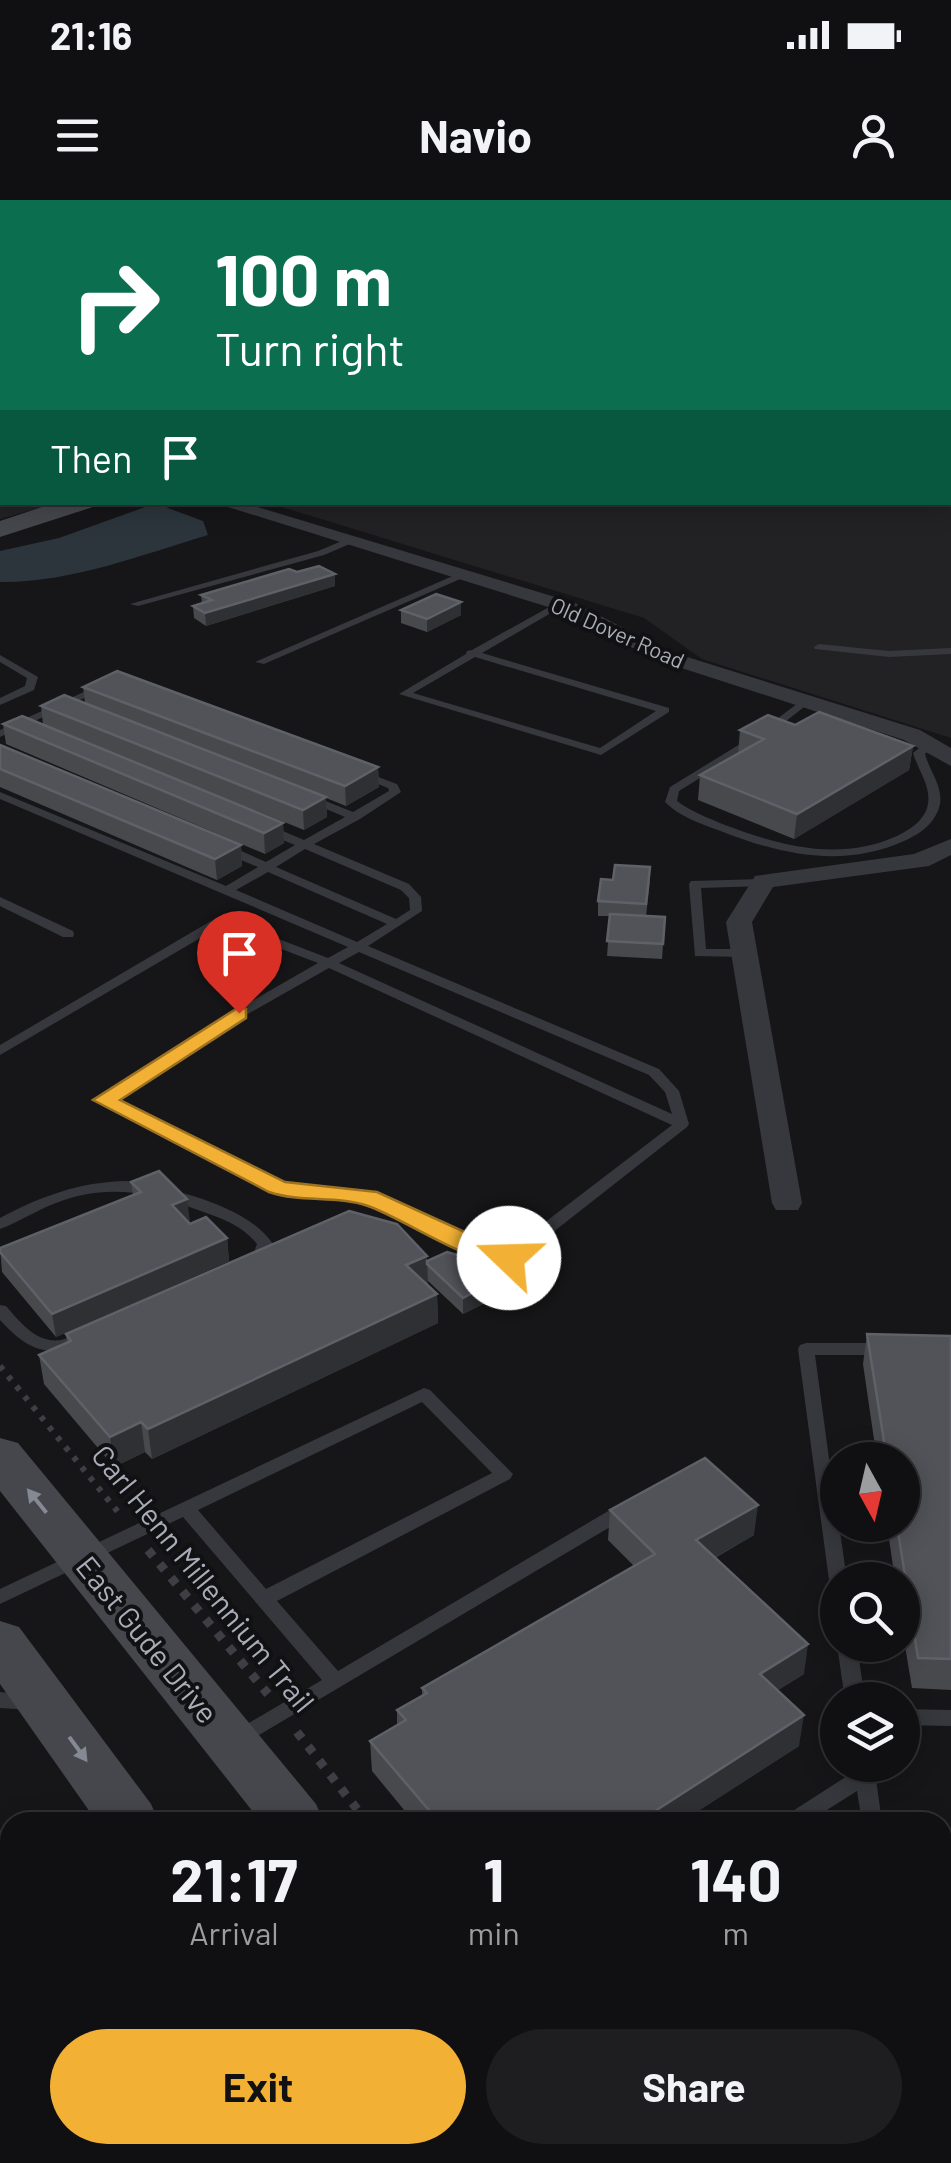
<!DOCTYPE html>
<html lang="en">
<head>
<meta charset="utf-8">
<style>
	body { margin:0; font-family:Barlow,sans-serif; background:#1e1e20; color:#f1f3f6; height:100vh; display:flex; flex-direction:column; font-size:38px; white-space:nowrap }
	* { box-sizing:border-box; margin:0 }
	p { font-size:32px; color:#9c9d9f }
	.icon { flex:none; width:55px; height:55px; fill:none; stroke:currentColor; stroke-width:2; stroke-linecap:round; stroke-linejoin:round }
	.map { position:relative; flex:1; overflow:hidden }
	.panel { position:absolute; left:0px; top:1612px; width:952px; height:352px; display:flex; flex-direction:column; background:#101012; border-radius:30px 30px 0 0; box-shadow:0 5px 25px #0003,0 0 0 2px #303032 }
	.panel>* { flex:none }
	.guide { position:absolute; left:0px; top:0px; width:952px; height:305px; box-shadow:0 5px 25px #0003,0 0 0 2px #303032; background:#0b6e4f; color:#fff; overflow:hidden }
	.needle { width:65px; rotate:172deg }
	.fabs { position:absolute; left:820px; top:1242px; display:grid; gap:20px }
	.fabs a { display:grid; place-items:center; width:100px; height:100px; border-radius:50%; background:#101012; box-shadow:0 5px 25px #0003,0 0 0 2px #303032; font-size:50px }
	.pin { position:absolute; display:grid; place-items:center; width:85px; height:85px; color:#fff; margin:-102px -42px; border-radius:50% 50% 50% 0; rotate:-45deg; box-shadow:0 0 10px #0007 }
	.pin .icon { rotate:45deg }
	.me { position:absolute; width:110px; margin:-55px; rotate:291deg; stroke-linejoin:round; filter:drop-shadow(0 0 8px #0008) }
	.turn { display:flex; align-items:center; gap:35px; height:210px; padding:0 50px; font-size:45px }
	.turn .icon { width:130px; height:130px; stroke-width:2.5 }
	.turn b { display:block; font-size:70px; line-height:85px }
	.then { display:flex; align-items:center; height:95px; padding:0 50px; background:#0003; gap:20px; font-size:38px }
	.eta { display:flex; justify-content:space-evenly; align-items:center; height:170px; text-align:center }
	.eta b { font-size:60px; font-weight:700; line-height:70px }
	.cta { display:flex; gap:20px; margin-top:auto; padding:20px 50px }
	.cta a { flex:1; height:115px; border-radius:60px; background:#f2b134; color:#111; font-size:40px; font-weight:700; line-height:115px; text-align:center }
	.cta a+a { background:#1e1e20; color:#f1f3f6 }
	.status { display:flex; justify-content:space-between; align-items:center; height:70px; padding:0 50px; background:#101012; direction:ltr }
	.status svg { height:28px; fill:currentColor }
	header { display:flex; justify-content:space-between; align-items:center; height:130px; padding:0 50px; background:#101012; font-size:45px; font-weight:700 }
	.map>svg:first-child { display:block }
</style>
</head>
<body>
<div class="status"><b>21:16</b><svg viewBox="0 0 49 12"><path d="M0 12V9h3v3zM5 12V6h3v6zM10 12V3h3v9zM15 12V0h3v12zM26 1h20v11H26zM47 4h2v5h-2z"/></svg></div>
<header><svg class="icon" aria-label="menu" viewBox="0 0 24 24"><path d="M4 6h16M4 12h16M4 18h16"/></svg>Navio<svg class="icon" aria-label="person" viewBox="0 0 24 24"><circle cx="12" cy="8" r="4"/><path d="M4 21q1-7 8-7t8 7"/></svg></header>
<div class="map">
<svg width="951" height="1963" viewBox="0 0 951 1963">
	<rect width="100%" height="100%" fill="#161618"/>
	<g fill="#222225">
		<path d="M0 0H480L488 2H2V302L57 303 0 319Z"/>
		<path d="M951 105V538L702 459 644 418 269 303 950 302Z"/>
	</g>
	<path fill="#2c353c" d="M148 306 165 307 203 321 208 335C141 355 70 383 0 382V351L59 338Z"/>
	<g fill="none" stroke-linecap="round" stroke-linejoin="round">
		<path stroke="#2c353c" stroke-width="6" d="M163 306 174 302"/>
		<path stroke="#3d3f44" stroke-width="2.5" stroke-dasharray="2.5 4" stroke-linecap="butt" d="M751 0 789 2"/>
		<path stroke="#3d3f44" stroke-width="6" stroke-dasharray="5 8" stroke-linecap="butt" d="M0 1166 122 1317"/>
		<g stroke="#3d3f44" stroke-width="9" stroke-dasharray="8 10" stroke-linecap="butt">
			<path d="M148 1350 268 1494"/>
			<path d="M297 1532 367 1622"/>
			<path d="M638 1955 645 1963"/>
		</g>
		<g fill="#37383d" fill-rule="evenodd">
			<path d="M710 0H716L717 2H711Z"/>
			<rect x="0" y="116" width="2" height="5"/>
			<path d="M0 253 2 254V259H0Z"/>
			<rect x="950" y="269" width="1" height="6"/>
			<path d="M349 338 352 339V343L324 355 138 406 130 404 318 351Z"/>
			<path d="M462 372 465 373V377L264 464 255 462Z"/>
			<path d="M560 401 565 404 563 406 482 453 669 508V512L601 555 399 494 466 454 467 451 472 450ZM475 457 656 511 600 548 413 493Z"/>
			<path d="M819 444 889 451 951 448V454L889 457 815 449 814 447Z"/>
			<path d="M0 455 38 477 34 490 0 505V498L25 486 27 478 0 462Z"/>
			<path d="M97 486 106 488 0 537V530Z"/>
			<path d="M805 498 810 501 809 503 766 537 679 591 677 601C692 612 708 618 725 625 780 646 840 662 897 636 911 629 925 620 928 604 931 586 918 570 913 553L929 540 935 543 925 554C929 570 943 586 940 604 936 623 920 634 904 641 842 669 778 654 718 630 699 623 680 617 665 602L670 587 758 533Z"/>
			<path d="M362 571 397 584 401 592 360 619 314 644 409 684 421 697 422 711 368 746 659 869 679 891 689 924 687 927 515 1062 509 1063 490 1060 366 1002 294 998 272 990 97 900 219 820 318 763 221 726 0 855V845L216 718H224L328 758 348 747 0 599V592L226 686 258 667 222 652V646H230L266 662 295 645 263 632V626H271L304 640 345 617 305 600V596H313L353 612 389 591 388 588 358 576V572ZM305 649 401 690 409 698 410 710 396 719 276 667ZM268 672 387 724 357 742 236 690ZM359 752 649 875 665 892 672 914 339 763ZM329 768 672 925 506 1052 374 994 296 988 282 984 114 900 246 815Z"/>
			<path d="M763 679 769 683 767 686 701 688 706 749H743L749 753 743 757 695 756 689 684 691 681Z"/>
			<path d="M0 697 73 731 74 734 73 737H63L0 706Z"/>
			<path d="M126 981C171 988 247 1005 273 1044 267 1057 261 1070 244 1066L242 1062 253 1055 257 1044C242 1025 221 1018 198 1010 151 992 105 983 56 1003 37 1010 19 1022 0 1029V1018C41 996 80 982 126 981Z"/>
			<path d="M0 1105 6 1106C20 1122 37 1144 61 1140 70 1138 75 1135 85 1136L87 1140 85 1144C45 1158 28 1150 0 1120Z"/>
			<path d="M806 1143H882L888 1145 890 1149 888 1153 882 1155H815L838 1325H839L847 1380H838V1387L831 1385 829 1380 798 1149 800 1145Z"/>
			<path d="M424 1188 430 1190 513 1274 510 1279 277 1401 338 1471 620 1304 626 1302 632 1304 635 1309 632 1314 237 1548 230 1546 227 1540 230 1534 322 1480 183 1317 0 1404V1389ZM422 1202 492 1273 266 1389 198 1310Z"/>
			<path d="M837 1445H857L865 1500H845Z"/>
			<path d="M0 1492 38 1496 41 1502 38 1508 31 1510 0 1508Z"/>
			<path d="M902 1509 951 1510V1526L902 1525Z"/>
			<path d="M854 1565H874L882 1622H862L857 1591 808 1622H782L785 1616 855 1571Z"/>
			<rect x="942" y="1657" width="9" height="18"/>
			<path d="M10 1816V1837L0 1842V1820Z"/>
			<path d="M212 1955H238L241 1963H216Z"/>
			<path d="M909 1955H933L935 1963H911Z"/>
		</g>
		<g fill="#37383d" fill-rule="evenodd">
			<path d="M913 0H927L928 2H915Z"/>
			<rect x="950" y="17" width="1" height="8"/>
			<rect x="950" y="86" width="1" height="8"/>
			<path d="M212 302H241L575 403 668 451 920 530 951 548V566L904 540 654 459 561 411Z"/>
			<path d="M951 639V655L929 666 773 687 752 722 802 1003 798 1010H776L772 1003 726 722 755 676 914 654Z"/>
		</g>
		<g fill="#45474d" fill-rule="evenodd">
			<path d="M485 0H508L510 2H487Z"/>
			<path d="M57 302H96L93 307 0 337V321Z"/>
			<path d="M0 1238 18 1243 316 1604 324 1622H261L0 1291Z"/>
			<path d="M0 1421 19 1427 151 1604 159 1622H97L0 1484Z"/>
			<path d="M337 1955H406L410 1963H341Z"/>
			<path d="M529 1955H600L604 1963H533Z"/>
		</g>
	</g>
	<g fill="#47494d">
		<path d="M52 0H106L94 2H61Z"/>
		<path d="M0 120 2 121V207L0 206Z"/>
		<path d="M297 372 335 374V386L206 426 194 418 193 406 202 403 201 395Z"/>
		<path d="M461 402V415L427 432 401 423V410Z"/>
		<path d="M83 487 378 567 379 587 346 606 326 598 327 617 304 630 81 540 283 623 284 643 265 654 6 544 3 524H43L41 506 85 503Z"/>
		<path d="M795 525 913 546 909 570 794 639 698 600 700 575 738 554 740 530Z"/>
		<path d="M0 545 241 645 242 666 217 680 0 587Z"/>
		<path d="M650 681 646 716 665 717 662 759 607 756 610 716H598V701Z"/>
		<path d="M131 982 187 999 188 1022 227 1038 229 1061 56 1137 2 1072 0 1048 133 995Z"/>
		<path d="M427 1061 497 1080V1097L463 1114 427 1080 428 1085 437 1094 438 1123 152 1259 145 1252 114 1267 44 1184 39 1155 67 1143 66 1134Z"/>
		<path d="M867 1134 951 1136V1490L912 1488 902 1428V1380H895L887 1325H902V1260H877L863 1164Z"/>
		<path d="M610 1310 754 1335 715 1358 804 1474 778 1490 799 1546 681 1622H414L372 1571 370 1541 397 1525V1510L422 1496V1488L634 1366 608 1340Z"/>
	</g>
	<g fill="#2f3033">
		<path d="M74 0H106L94 2H75Z"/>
		<path d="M2 38V52L0 53V39Z"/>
		<path d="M2 276V298H0V277Z"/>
		<path d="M335 374V386L206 426 205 413Z"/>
		<path d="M461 402V415L427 432V419Z"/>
		<path d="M913 546 909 570 794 639 797 614Z"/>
		<path d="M378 567 379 587 346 606 345 586Z"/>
		<path d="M326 597 327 617 304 630 303 610Z"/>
		<path d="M283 623 284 643 265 654 264 633Z"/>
		<path d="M241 645 242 666 217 680 215 659Z"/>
		<path d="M187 999 190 1022 174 1028 172 1005Z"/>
		<path d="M227 1038 229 1061 56 1137 52 1114Z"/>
		<path d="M427 1056 428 1085 406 1065Z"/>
		<path d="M497 1080V1097L463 1114V1098Z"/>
		<path d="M437 1094 438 1123 152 1259 148 1229Z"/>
		<path d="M141 1222 145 1252 114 1267 110 1237Z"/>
		<path d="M758 1305 754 1335 693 1370 696 1340Z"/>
		<path d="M808 1444 804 1474 756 1504 760 1474Z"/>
		<path d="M804 1515 799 1546 681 1622H638Z"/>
	</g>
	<g fill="#525359" stroke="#5f6168" stroke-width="2.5">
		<path d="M107 0H155L162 2H96Z"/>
		<path d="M276 0H483L487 2H275Z"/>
		<path d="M876 0H901L903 2H878Z"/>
		<path d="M0 54H2V76L0 77Z"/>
		<path d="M2 83V96L0 97V84Z"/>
		<path d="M0 120 2 121V189L0 188Z"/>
		<path d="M319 366 335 374 205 413 193 406 212 400 201 395 289 369 297 372Z"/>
		<path d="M436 394 461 402 427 419 401 410Z"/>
		<path d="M117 471 378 567 345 586 83 487Z"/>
		<path d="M64 495 326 597 303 610 41 506Z"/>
		<path d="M819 512 913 546 797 614 700 575 764 539 740 530 768 515 795 525Z"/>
		<path d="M22 516 283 623 264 633 3 524Z"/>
		<path d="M0 545 241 645 215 659 0 569Z"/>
		<path d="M615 665 650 667 646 704 598 701 601 679 613 680Z"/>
		<path d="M610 714 665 717 663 744 607 741Z"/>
		<path d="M159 971 187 999 172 1005 190 1024 206 1017 227 1038 52 1114 0 1052V1048L141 992 131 982Z"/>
		<path d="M349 1011 397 1024 427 1056 406 1065 437 1094 148 1229 141 1222 110 1237 39 1155 71 1141 66 1134Z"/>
		<path d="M447 1052 475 1060 497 1080 463 1098 427 1064V1061Z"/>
		<path d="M867 1134 951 1136V1459L918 1458 897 1325H902V1260H887Z"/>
		<path d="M705 1258 758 1305 696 1340 808 1444 760 1474 804 1515 638 1622H439L370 1541 406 1520 397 1510 427 1493 422 1488 655 1354 610 1310Z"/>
		<path d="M10 1919V1955H151L156 1963H0V1926Z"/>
	</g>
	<defs><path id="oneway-solid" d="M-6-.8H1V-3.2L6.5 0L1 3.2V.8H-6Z" transform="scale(2.5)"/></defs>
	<g fill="#858993">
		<use href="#oneway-solid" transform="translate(37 1301) rotate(-129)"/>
		<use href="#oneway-solid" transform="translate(78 1549) rotate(54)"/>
	</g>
	<path fill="#f2b134" stroke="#9d7322" stroke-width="2.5" d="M239 807 246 809V818L120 900 285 982 377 992 502 1049 518 1053 521 1058 518 1063C481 1073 406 1019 368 1006 337 995 301 1003 269 992L93 900Z"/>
	<g text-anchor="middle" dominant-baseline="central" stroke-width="8" stroke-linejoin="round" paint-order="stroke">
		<g font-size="22" fill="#a8adb8" stroke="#111113">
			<text transform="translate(618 432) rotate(24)">Old Dover Road</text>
		</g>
		<g font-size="30" fill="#a8adb8" stroke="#111113">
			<text transform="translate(204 1378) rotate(51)">Carl Henn Millennium Trail</text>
			<text transform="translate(148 1439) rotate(51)">East Gude Drive</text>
		</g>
	</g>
</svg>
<div class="fabs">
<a><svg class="needle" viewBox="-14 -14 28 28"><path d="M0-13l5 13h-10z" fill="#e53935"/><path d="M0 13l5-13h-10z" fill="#9c9d9f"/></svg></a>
<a><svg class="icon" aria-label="search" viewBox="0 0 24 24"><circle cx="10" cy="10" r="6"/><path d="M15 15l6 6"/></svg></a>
<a><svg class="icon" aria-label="layers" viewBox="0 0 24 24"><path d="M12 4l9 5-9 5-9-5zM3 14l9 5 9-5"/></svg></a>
</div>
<div class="pin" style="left:239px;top:813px;background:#d93025"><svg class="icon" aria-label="arrive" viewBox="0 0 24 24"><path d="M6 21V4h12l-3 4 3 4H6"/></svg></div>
<svg class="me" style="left:509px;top:1058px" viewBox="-20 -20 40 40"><circle r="19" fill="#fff"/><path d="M0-13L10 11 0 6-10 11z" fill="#f2b134"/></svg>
<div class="guide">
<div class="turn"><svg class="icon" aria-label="right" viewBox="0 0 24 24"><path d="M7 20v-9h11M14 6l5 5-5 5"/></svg><div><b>100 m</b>Turn right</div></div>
<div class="then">Then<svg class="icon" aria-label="arrive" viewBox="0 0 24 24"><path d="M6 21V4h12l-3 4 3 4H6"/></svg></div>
</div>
<section class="panel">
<div class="eta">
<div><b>21:17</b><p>Arrival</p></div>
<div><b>1</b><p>min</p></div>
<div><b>140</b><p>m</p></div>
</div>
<div class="cta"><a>Exit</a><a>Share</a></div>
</section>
</div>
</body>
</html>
